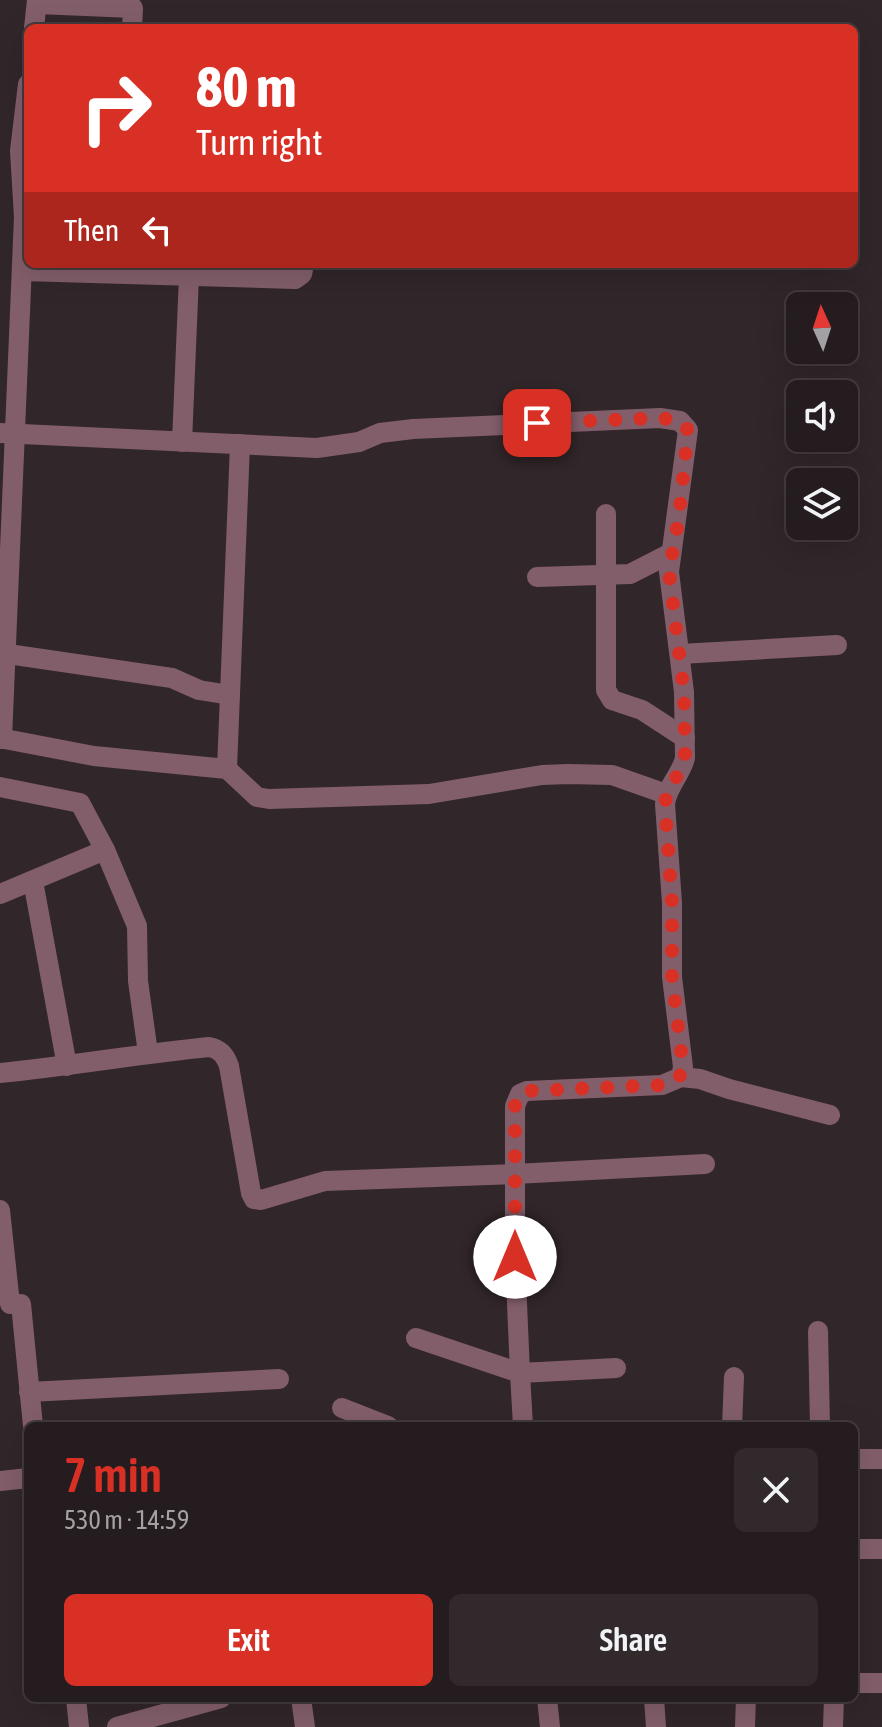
<!DOCTYPE html>
<html lang="en">
<head>
<meta charset="utf-8">
<style>
	body { margin:0; font-family:"Asap Condensed",sans-serif; background:#31292c; color:#f1f3f6; height:100vh; display:flex; flex-direction:column; font-size:30px; white-space:nowrap }
	* { box-sizing:border-box; margin:0 }
	p { font-size:26px; color:#a3a1a4 }
	.icon { flex:none; width:44px; height:44px; fill:none; stroke:currentColor; stroke-width:2; stroke-linecap:round; stroke-linejoin:round }
	.map { position:relative; flex:1; overflow:hidden }
	.side { position:absolute; left:24px; top:1422px; width:834px; height:280px; display:flex; flex-direction:column; background:#251c1f; border-radius:12px; box-shadow:0 8px 32px #0002,0 0 0 2px #423a3d }
	.side>* { flex:none }
	.guide { position:absolute; left:24px; top:24px; width:834px; height:244px; border-radius:12px; box-shadow:0 8px 32px #0002,0 0 0 2px #423a3d; background:#d93025; color:#fff; overflow:hidden }
	.needle { width:52px; rotate:357deg }
	.tools { position:absolute; left:786px; top:292px; display:grid; gap:16px }
	.tools a { display:grid; place-items:center; width:72px; height:72px; border-radius:12px; background:#251c1f; box-shadow:0 8px 32px #0002,0 0 0 2px #423a3d; font-size:40px }
	.pin { position:absolute; display:grid; place-items:center; width:68px; height:68px; color:#fff; margin:-34px; border-radius:16px; box-shadow:0 4px 12px #0006 }
	.me { position:absolute; width:88px; margin:-44px; rotate:0deg; stroke-linejoin:round; filter:drop-shadow(0 0 6px #0008) }
	.turn { display:flex; align-items:center; gap:28px; height:168px; padding:0 40px; font-size:36px }
	.turn .icon { width:104px; height:104px; stroke-width:2.5 }
	.turn b { display:block; font-size:56px; line-height:68px }
	.then { display:flex; align-items:center; height:76px; padding:0 40px; background:#0003; gap:16px; font-size:30px }
	.round { display:grid; place-items:center; flex:none; width:84px; height:84px; border-radius:12px; background:#31292c }
	.summary { display:flex; align-items:center; justify-content:space-between; height:136px; padding:0 40px }
	h1 { font-size:48px; font-weight:600; line-height:60px; color:#d93025 }
	.button { display:flex; gap:16px; margin-top:auto; padding:16px 40px }
	.button a { flex:1; height:92px; border-radius:12px; background:#d93025; color:#fff; font-size:32px; font-weight:600; line-height:92px; text-align:center }
	.button a+a { background:#31292c; color:#f1f3f6 }
	.map>svg:first-child { display:block }
</style>
</head>
<body>
<div class="map">
<svg width="882" height="1727" viewBox="0 0 882 1727">
	<rect width="100%" height="100%" fill="#312629"/>
	<g fill="none" stroke-linecap="round" stroke-linejoin="round">
		<g stroke="#825e6a" stroke-width="20">
			<path d="M37 4 133 8 132 28"/>
			<path d="M34 28 37 0"/>
			<path d="M22 271 295 279 302 274 304 264"/>
			<path d="M0 433 317 448 359 442 380 433 413 429 660 418 680 421 688 430 669 572 684 692 685 758C681 775 667 786 665 804L672 903V977L683 1067 681 1077 662 1085 527 1091 520 1094 515 1106V1257L520 1373 616 1368"/>
			<path d="M182 442 189 276"/>
			<path d="M606 514V690L612 700 642 710 685 738"/>
			<path d="M537 577 630 574 671 553"/>
			<path d="M8 654 172 678 199 690 230 695"/>
			<path d="M680 654 837 645"/>
			<path d="M0 738 94 756 227 769 257 797 269 799 429 794 542 775 568 774 612 775 666 794"/>
			<path d="M2 739 24 217 20 151 28 84"/>
			<path d="M227 769 240 444"/>
			<path d="M0 787 80 803 105 850 137 926 138 981 148 1053"/>
			<path d="M33 881 67 1066"/>
			<path d="M0 894 105 850"/>
			<path d="M0 1073C70 1066 139 1054 209 1047 220 1049 225 1055 229 1066L251 1193 254 1199 261 1200 325 1181 515 1174 705 1164"/>
			<path d="M681 1077 700 1079 729 1089 830 1115"/>
			<path d="M0 1210 10 1304"/>
			<path d="M21 1304 33 1426"/>
			<path d="M818 1331 820 1426"/>
			<path d="M416 1338 520 1373 523 1426"/>
			<path d="M29 1392 279 1379"/>
			<path d="M342 1408 388 1426"/>
			<path d="M732 1426 734 1377"/>
			<path d="M854 1459H882"/>
			<path d="M0 1481 28 1478"/>
			<path d="M854 1549H882"/>
			<path d="M854 1683H882"/>
			<path d="M76 1698 79 1727"/>
			<path d="M301 1698 305 1727"/>
			<path d="M547 1698 550 1727"/>
			<path d="M654 1698 656 1727"/>
			<path d="M117 1727 221 1698"/>
			<path d="M745 1727 746 1698"/>
			<path d="M833 1727 834 1698"/>
		</g>
	</g>
	<g fill="none" stroke-linecap="round" stroke-linejoin="round">
		<path stroke="#d93025" stroke-width="14" stroke-dasharray="0 25.2" d="M515 1257V1106L520 1094 527 1091 662 1085C675 1082 680 1080 683 1067L672 977V903L665 804C667 786 681 775 685 758L684 692 669 572 679 517 688 430 680 421 660 418 537 423"/>
	</g>
</svg>
<div class="tools">
<a><svg class="needle" viewBox="-14 -14 28 28"><path d="M0-13l5 13h-10z" fill="#e53935"/><path d="M0 13l5-13h-10z" fill="#a3a1a4"/></svg></a>
<a><svg class="icon" aria-label="sound" viewBox="0 0 24 24"><path d="M4 9h4l5-4v14l-5-4H4zM17 9q2 3 0 6"/></svg></a>
<a><svg class="icon" aria-label="layers" viewBox="0 0 24 24"><path d="M12 4l9 5-9 5-9-5zM3 14l9 5 9-5"/></svg></a>
</div>
<div class="pin" style="left:537px;top:423px;background:#d93025"><svg class="icon" aria-label="arrive" viewBox="0 0 24 24"><path d="M6 21V4h12l-3 4 3 4H6"/></svg></div>
<svg class="me" style="left:515px;top:1257px" viewBox="-20 -20 40 40"><circle r="19" fill="#fff"/><path d="M0-13L10 11 0 6-10 11z" fill="#d93025"/></svg>
<div class="guide">
<div class="turn"><svg class="icon" aria-label="right" viewBox="0 0 24 24"><path d="M7 20v-9h11M14 6l5 5-5 5"/></svg><div><b>80 m</b>Turn right</div></div>
<div class="then">Then<svg class="icon" aria-label="left" viewBox="0 0 24 24"><path d="M17 20v-9H6M10 6l-5 5 5 5"/></svg></div>
</div>
<section class="side">
<div class="summary"><div><h1>7 min</h1><p>530 m · 14:59</p></div><a class="round"><svg class="icon" aria-label="close" viewBox="0 0 24 24"><path d="M6 6l12 12M18 6L6 18"/></svg></a></div>
<div class="button"><a>Exit</a><a>Share</a></div>
</section>
</div>
</body>
</html>
